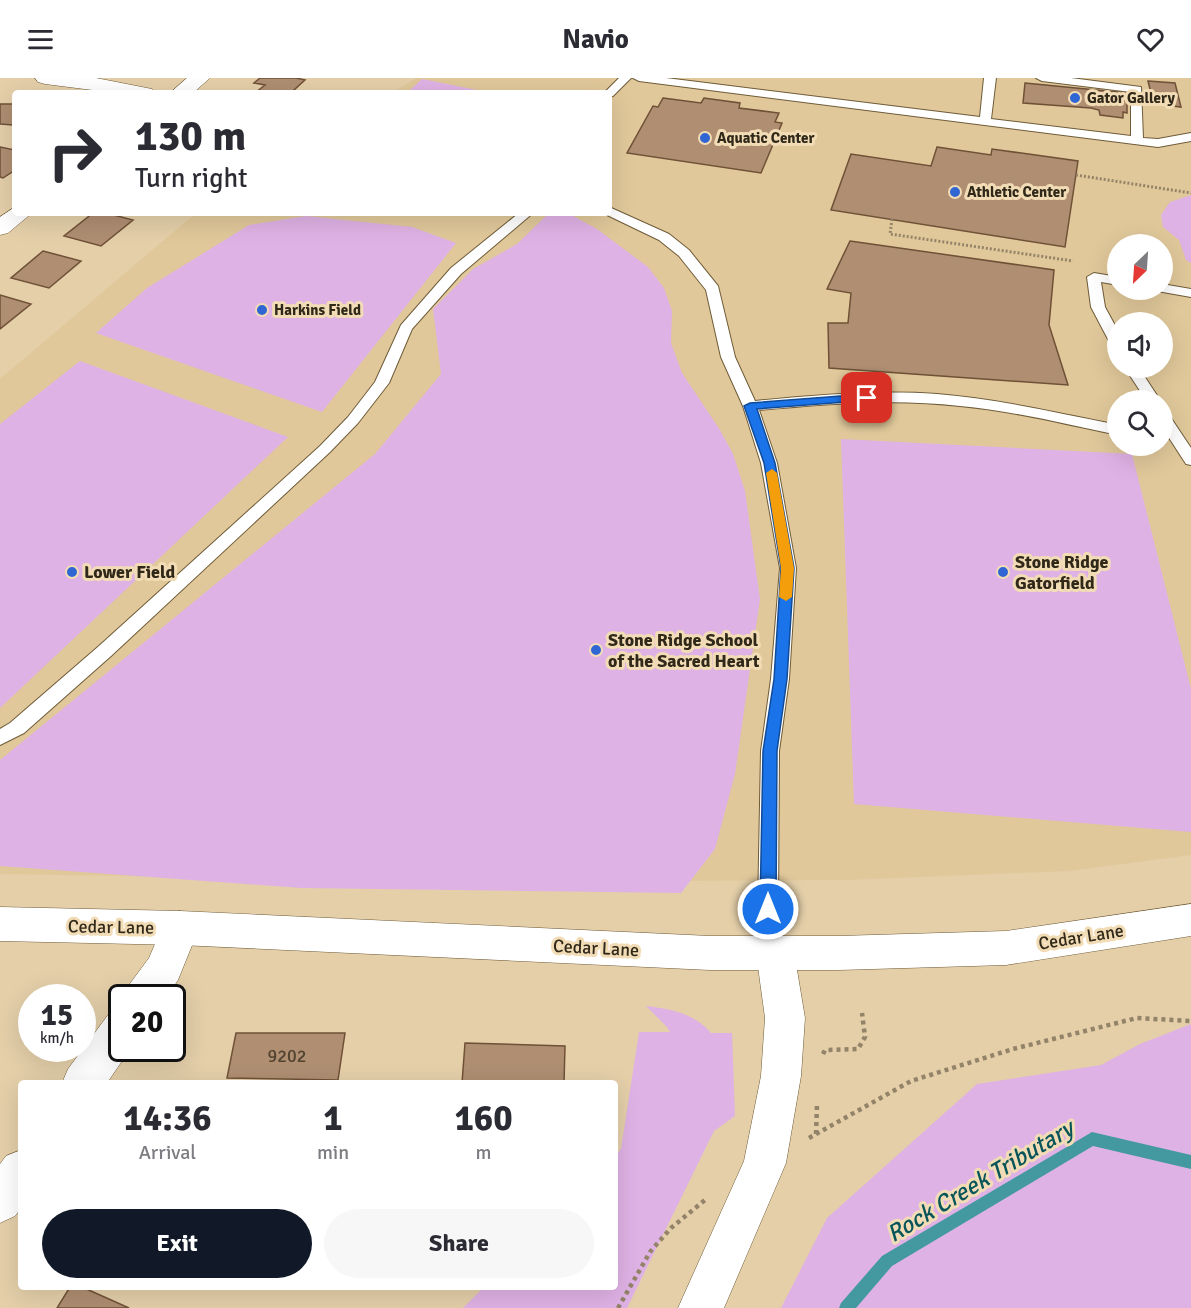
<!DOCTYPE html>
<style>
:root{--surface:#fff;--page:#f7f7f7;--text:#2b2b33;--muted:#7c7c81;--accent:#111827}
body{margin:0;font-family:Signika,sans-serif;background:var(--page);color:var(--text);height:100vh;display:flex;flex-direction:column;font-size:22px;white-space:nowrap}
*{box-sizing:border-box;margin:0}
p{font-size:20px;color:var(--muted)}
.icon{flex:none;width:33px;height:33px;fill:none;stroke:currentColor;stroke-width:2;stroke-linecap:round;stroke-linejoin:round}
.map{position:relative;flex:1;overflow:hidden}
.side{position:absolute;left:18px;top:1002px;width:600px;height:210px;display:flex;flex-direction:column;background:var(--surface);border-radius:6px;box-shadow:0 6px 24px #0002}
.side>*{flex:none}
.banner{position:absolute;left:12px;top:12px;width:600px;height:126px;border-radius:6px;box-shadow:0 6px 24px #0002;background:#fff;color:var(--text);overflow:hidden}
.needle{width:39px;rotate:205deg}
.tools{position:absolute;left:1107px;top:156px;display:grid;gap:12px}
.tools a{display:grid;place-items:center;width:66px;height:66px;border-radius:50%;background:var(--surface);box-shadow:0 6px 24px #0002;font-size:30px}
.speed{position:absolute;left:18px;top:906px;display:flex;gap:12px;font-size:30px;font-weight:700;text-align:center}
.speed>*{display:grid;place-content:center;width:78px;height:78px;border-radius:50%;background:var(--surface);box-shadow:0 6px 24px #0002;line-height:1}
.speed small{font-size:15px;font-weight:400}
.speed .limit{border:3px solid #111;border-radius:9px;background:#fff;color:#111}
.pin{position:absolute;display:grid;place-items:center;width:51px;height:51px;color:#fff;margin:-26px;border-radius:12px;box-shadow:0 3px 9px #0006}
.me{position:absolute;width:66px;margin:-33px;rotate:0deg;stroke-linejoin:round;filter:drop-shadow(0 0 4px #0008)}
.turn{display:flex;align-items:center;gap:21px;height:126px;padding:0 24px;font-size:27px}
.turn .icon{width:78px;height:78px;stroke-width:2.5}
.turn b{display:block;font-size:42px;line-height:51px}
.eta{display:flex;justify-content:space-evenly;align-items:center;height:102px;text-align:center}
.eta b{font-size:36px;font-weight:700;line-height:42px}
.action{display:flex;gap:12px;margin-top:auto;padding:12px 24px}
.action a{flex:1;height:69px;border-radius:36px;background:var(--accent);color:#fff;font-size:24px;font-weight:700;line-height:69px;text-align:center}
.action a+a{background:var(--page);color:var(--text)}
header{display:flex;justify-content:space-between;align-items:center;height:78px;padding:0 24px;background:var(--surface);font-size:27px;font-weight:700}
.map>svg:first-child{display:block}
.built{fill:#e0c89a;fill-rule:evenodd}
.green{fill:#dfb2e5}
.lines{fill:none;stroke-linecap:round;stroke-linejoin:round}
.stream{fill:#4499a0;fill-rule:evenodd}
.building{fill:#af8e72;stroke:#6f5137;stroke-width:1.5}
.service-casing{stroke:#6e5b38;stroke-width:2}
.minor-casing{stroke:#6e5b38;stroke-width:1}
.tertiary-casing{stroke:#6e5b38;stroke-width:1}
.path-far1{stroke:#938368;stroke-width:3;stroke-dasharray:2 2;stroke-linecap:butt}
.path{stroke:#938368;stroke-width:4.5;stroke-dasharray:4 4;stroke-linecap:butt}
.service{fill:#fff;fill-rule:evenodd}
.minor{fill:#fff;fill-rule:evenodd}
.tertiary{fill:#fff;fill-rule:evenodd}
.route{fill:#1a73e8;stroke:#114b97;stroke-width:1.5}
.slow{fill:#f59e0b}
.poi-dot{fill:#3065d4;stroke:#f2dcb6;stroke-width:2}
.labels{text-anchor:middle;dominant-baseline:central;stroke-width:6;stroke-linejoin:round;paint-order:stroke}
.far-poi-label{font-size:15px;font-weight:bold;fill:#302819;stroke:#f2dcb6;text-anchor:start}
.poi-label{font-size:18px;font-weight:bold;fill:#302819;stroke:#f2dcb6;text-anchor:start}
.street-label{font-size:18px;fill:#302819;stroke:#f2dcb6}
.near-number-label{font-size:18px;fill:#50422f}
.near-water-label{font-size:24px;font-style:italic;fill:#075459;stroke:#f2dcb6}
</style>
<header><svg class="icon" aria-label="menu" viewBox="0 0 24 24"><path d="M4 6h16M4 12h16M4 18h16"/></svg>Navio<svg class="icon" aria-label="heart" viewBox="0 0 24 24"><path d="M12 20l-8-8c-3-5 5-10 8-4 3-6 11-1 8 4z"/></svg></header>
<div class="map">
<svg width="1191" height="1230" viewBox="0 0 1191 1230">
<rect width="100%" height="100%" fill="#e4cfa9"/>
<path class="built" d="M416,0H1191V777L1069,793L847,802L500,804L0,796V301L196,135H609V15H392ZM1118,166H1162V212H1118ZM1118,244H1162V290H1118ZM1118,322H1162V368H1118Z"/>
<path class="green" d="M422,1L492,15H407Z
M1191,117V185L1186,182L1179,162L1163,149L1161,137L1170,124Z
M549,135H568L597,151L648,189L664,210L672,233L671,265L682,295L720,352L733,376L745,413L760,521L735,696L715,771L681,815L302,810L0,788V682L375,376L441,296L433,231L473,191L517,166Z
M306,138L412,149L456,165L322,334L96,255L147,210L249,147Z
M80,283L288,359L0,630V346Z
M841,361L1132,376L1191,611V754L854,726Z
M646,928C671,931 694,935 711,955H732L735,1038L714,1053L627,1230H463L484,1209H615V1078L621,1071L639,954H670L667,949Z
M1191,946V1230H781L827,1140L977,1006L1101,987L1140,966Z"/>
<g class="lines">
<path class="stream" d="M1092,1054L1191,1077V1091L1093,1068L892,1188L856,1230H839L841,1225L882,1178Z"/>
</g>
<path class="building" d="M260,0H296L305,2L293,13L300,15H255L265,7L254,5Z
M1148,3L1175,5L1181,29L1165,27L1164,24L1153,23Z
M1025,5L1127,15V35L1123,34V40L1100,37L1099,32L1091,30L1023,25Z
M663,20L701,25L704,20L740,25L739,30L779,35L775,44L782,45L761,95L627,75L653,28L658,29Z
M0,26H15V44L13,47L0,46Z
M0,69L15,72V92L3,100L0,99Z
M937,69L991,77L992,71L1078,83L1065,169L831,132L851,76L931,88Z
M93,135H106L133,142L101,168L64,158Z
M850,163L1054,192L1049,247L1068,307L829,290L828,245H848L851,215L827,211Z
M43,173L81,183L49,210L11,200Z
M0,217L31,226L0,251Z
M236,955H345L338,1002L227,1000Z
M465,965L565,968L564,1005H462Z
M70,1209H82L129,1230H57Z"/>
<g class="lines">
<g class="service-casing">
<path id="service" d="M619,0H631L613,18L609,19V15H604Z
M633,0H666L980,39L984,0H996L991,41L1131,58V14L1042,3L1036,0H1071L1141,9L1143,60L1158,61L1191,55V63L1158,69L639,3Z
M609,129L669,156L689,172L718,208L735,279L755,323C816,317 877,312 937,316C998,321 1058,335 1118,347V357C1065,346 1013,333 960,328C893,320 825,326 759,332L777,385L796,490L789,601L779,673L778,831L785,874L782,881L775,883L768,881L758,831L761,673L771,601L780,490L761,385L743,328L721,279L706,212L679,178L659,162L605,136L609,135Z
M519,135H533L461,196L412,251L389,305L358,345L330,374L111,578L24,655L0,667V651L10,645L99,568L320,368L348,339L375,304L401,247L451,190Z
M1094,195L1118,199V207L1101,204L1105,229L1118,253V271L1111,267L1091,229L1087,199Z
M1162,206L1191,211V219L1157,213L1162,212Z
M1125,290H1139L1160,322H1146Z
M1162,332L1167,334L1191,370V387L1186,386L1162,349Z"/>
</g>
<g class="minor-casing">
<path id="minor" d="M35,0H96L152,11L155,15H116L45,6L38,4Z
M187,0H210L193,15H170Z
M15,129V135H32L8,155L0,157V139Z
M180,833L193,838L199,850L178,902L166,920H124L129,907L149,880L167,838Z
M775,857L789,862L794,874L805,940L801,998L786,1085L724,1230H678L744,1083L761,998L765,940L756,874L761,862Z
M122,932V970H131L107,1005H62L68,991L108,937Z
M21,1072V1130L15,1138L0,1145V1086L6,1078Z"/>
</g>
<g class="tertiary-casing">
<path id="tertiary" d="M1191,826V858L1006,887L839,892H710L180,867L0,863V829L180,833L710,858H839L1006,853Z"/>
</g>
<path class="path-far1" d="M1076,97L1191,115
M892,141L890,156L1073,183"/>
<path class="path" d="M823,976L825,972L858,971L865,959L862,935
M816,1056L817,1027
M809,1060L911,1003L1013,971L1137,940L1191,943
M618,1230L650,1174L671,1150L705,1122"/>
<use href="#service" class="service"/>
<use href="#minor" class="minor"/>
<use href="#tertiary" class="tertiary"/>
</g>
<path class="route" d="M867,316L873,320L871,322L757,331L775,385L794,490L787,601L777,673L776,831L773,835L768,837L763,835L760,831L763,673L774,601L781,490L764,385L744,328L750,325Z"/>
<path class="slow" d="M772,391L777,395L794,490L792,519L786,523L779,519L781,490L766,395Z"/>
<g class="poi-dot">
<circle cx="1075" cy="20" r="6"/>
<circle cx="705" cy="60" r="6"/>
<circle cx="955" cy="114" r="6"/>
<circle cx="262" cy="232" r="6"/>
<circle cx="72" cy="494" r="6"/>
<circle cx="1003" cy="494" r="6"/>
<circle cx="596" cy="572" r="6"/>
</g>
<g class="labels">
<g class="far-poi-label">
<text x="1087" y="20">Gator Gallery</text>
<text x="717" y="60">Aquatic Center</text>
<text x="967" y="114">Athletic Center</text>
<text x="274" y="232">Harkins Field</text>
</g>
<g class="poi-label">
<text x="1015" y="484">Stone Ridge<tspan x="1015" dy="21">Gatorfield</tspan></text>
<text x="84" y="494">Lower Field</text>
<text x="608" y="562">Stone Ridge School<tspan x="608" dy="21">of the Sacred Heart</tspan></text>
</g>
<g class="street-label">
<text transform="translate(111 849) rotate(1)">Cedar Lane</text>
<text transform="translate(1081 859) rotate(-9)">Cedar Lane</text>
<text transform="translate(596 870) rotate(3)">Cedar Lane</text>
</g>
<g class="near-number-label">
<text x="287" y="978">9202</text>
</g>
<g class="near-water-label">
<text transform="translate(980 1103) rotate(-31)">Rock Creek Tributary</text>
</g>
</g>
</svg>
<div class="tools">
<a><svg class="needle" viewBox="-14 -14 28 28"><path d="M0-13l5 13h-10z" fill="#e53935"/><path d="M0 13l5-13h-10z" fill="#7c7c81"/></svg></a>
<a><svg class="icon" aria-label="sound" viewBox="0 0 24 24"><path d="M4 9h4l5-4v14l-5-4H4zM17 9q2 3 0 6"/></svg></a>
<a><svg class="icon" aria-label="search" viewBox="0 0 24 24"><circle cx="10" cy="10" r="6"/><path d="M15 15l6 6"/></svg></a>
</div>
<div class="speed"><div>15<small>km/h</small></div><div class="limit">20</div></div>
<div class="pin" style="left:867px;top:320px;background:#d93025"><svg class="icon" aria-label="arrive" viewBox="0 0 24 24"><path d="M6 21V4h12l-3 4 3 4H6"/></svg></div>
<svg class="me" style="left:768px;top:831px" viewBox="-20 -20 40 40"><circle r="17" fill="#1a73e8" stroke="#fff" stroke-width="3"/><path d="M0-11L8 9 0 5-8 9z" fill="#fff"/></svg>
<div class="banner">
<div class="turn"><svg class="icon" aria-label="right" viewBox="0 0 24 24"><path d="M7 20v-9h11M14 6l5 5-5 5"/></svg><div><b>130 m</b>Turn right</div></div>
</div>
<section class="side">
<div class="eta">
<div><b>14:36</b><p>Arrival</p></div>
<div><b>1</b><p>min</p></div>
<div><b>160</b><p>m</p></div>
</div>
<div class="action"><a>Exit</a><a>Share</a></div>
</section>
</div>
